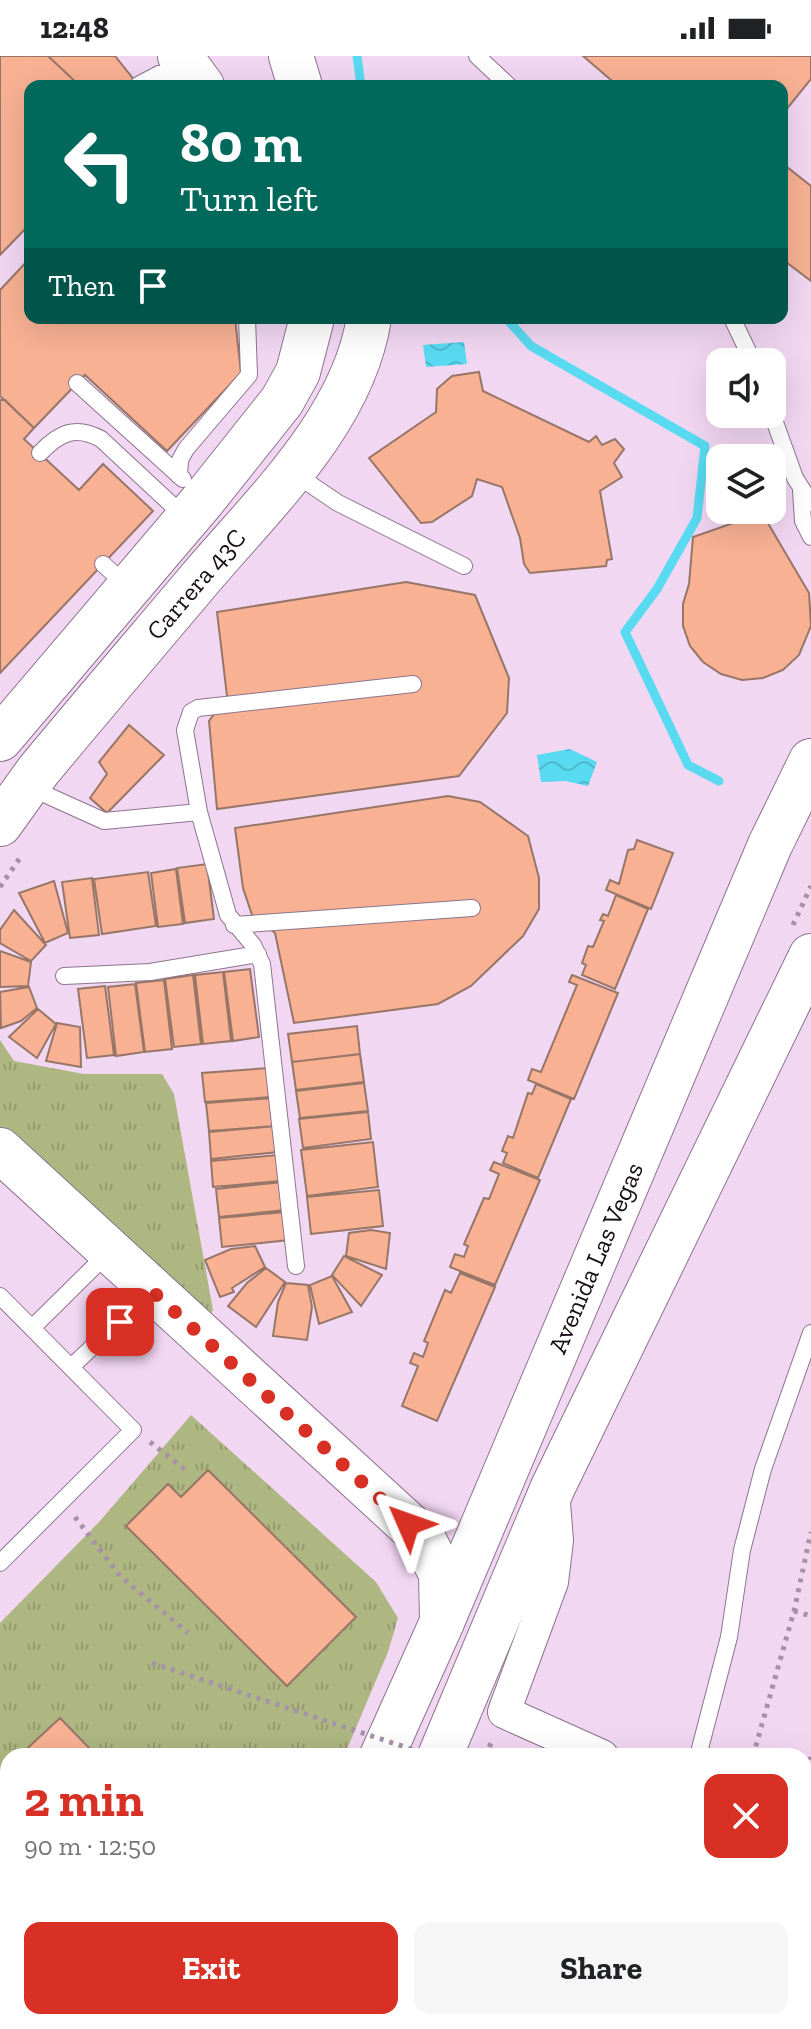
<!DOCTYPE html>
<meta charset="utf-8">
<style>
:root{--surface:#fff;--page:#f6f6f6;--text:#202124;--muted:#757577;--accent:#d93025}
body{margin:0;font-family:"Zilla Slab",serif;background:var(--page);color:var(--text);height:100vh;display:flex;flex-direction:column;font-size:30px;white-space:nowrap}
*{box-sizing:border-box;margin:0}
p{font-size:26px;color:var(--muted)}
.icon{flex:none;width:44px;height:44px;fill:none;stroke:currentColor;stroke-width:2;stroke-linecap:round;stroke-linejoin:round}
.map{position:relative;flex:1;overflow:hidden}
.side{position:absolute;left:0px;top:1692px;width:812px;height:282px;display:flex;flex-direction:column;background:var(--surface);border-radius:24px 24px 0 0;box-shadow:0 8px 32px #0002}
.side>*{flex:none}
.top-card{position:absolute;left:24px;top:24px;width:764px;height:244px;border-radius:16px;box-shadow:0 8px 32px #0002;background:#00695c;color:#fff;overflow:hidden}
.buttons{position:absolute;left:706px;top:292px;display:grid;gap:16px}
.buttons a{display:grid;place-items:center;width:80px;height:80px;border-radius:16px;background:var(--surface);box-shadow:0 8px 32px #0002;font-size:40px}
.pin{position:absolute;display:grid;place-items:center;width:68px;height:68px;color:#fff;margin:-34px;border-radius:16px;box-shadow:0 4px 12px #0006}
.me{position:absolute;width:88px;margin:-44px;rotate:313deg;stroke-linejoin:round;filter:drop-shadow(0 0 6px #0008)}
.turn{display:flex;align-items:center;gap:28px;height:168px;padding:0 24px;font-size:36px}
.turn .icon{width:104px;height:104px;stroke-width:2.5}
.turn b{display:block;font-size:56px;line-height:68px}
.then{display:flex;align-items:center;height:76px;padding:0 24px;background:#0003;gap:16px;font-size:30px}
.round{display:grid;place-items:center;flex:none;width:84px;height:84px;border-radius:16px;background:var(--page)}
.overview{display:flex;align-items:center;justify-content:space-between;height:136px;padding:0 24px}
h1{font-size:48px;font-weight:700;line-height:60px;color:var(--accent)}
.action{display:flex;gap:16px;margin-top:auto;padding:16px 24px}
.action a{flex:1;height:92px;border-radius:16px;background:var(--accent);color:#fff;font-size:32px;font-weight:700;line-height:92px;text-align:center}
.action a+a{background:var(--page);color:var(--text)}
.status{display:flex;justify-content:space-between;align-items:center;height:56px;padding:0 40px;background:var(--surface);direction:ltr}
.status svg{height:22px;fill:currentColor}
.map>svg:first-child{display:block}
.grass{fill:url(#grass-tufts)}
.pitch{fill:#aeb681}
.water{fill:url(#water-waves)}
.lines{fill:none;stroke-linecap:round;stroke-linejoin:round}
.stream{stroke:#58daf1;stroke-width:9}
.building{fill:#f8b193;stroke:#977668;stroke-width:2}
.service-casing{stroke:#8c748d;stroke-width:18}
.minor-casing{stroke:#8c748d;stroke-width:34}
.secondary-casing{stroke:#8c748d;stroke-width:46}
.primary-casing{stroke:#8c748d;stroke-width:46}
.path{stroke:#a692a7;stroke-width:5;stroke-dasharray:4 6;stroke-linecap:butt}
.service{stroke:#fff;stroke-width:16}
.minor{stroke:#fff;stroke-width:32}
.secondary{stroke:#fff;stroke-width:44}
.primary{stroke:#fff;stroke-width:44}
.path-bridge{stroke:#a692a7;stroke-width:5;stroke-dasharray:4 6;stroke-linecap:butt}
.route{stroke:#d93025;stroke-width:14;stroke-dasharray:0 25.2}
.labels{text-anchor:middle;dominant-baseline:central;stroke-width:6;stroke-linejoin:round;paint-order:stroke}
.street-label{font-size:26px;fill:#170e17;stroke:#fff}
</style>
<div class="status"><b>12:48</b><svg viewBox="0 0 49 12"><path d="M0 12V9h3v3zM5 12V6h3v6zM10 12V3h3v9zM15 12V0h3v12zM26 1h20v11H26zM47 4h2v5h-2z"/></svg></div>
<div class="map">
<svg width="811" height="1973" viewBox="0 0 811 1973">
<defs>
<pattern id="grass-tufts" width="24" height="20" patternUnits="userSpaceOnUse" patternTransform="scale(2)"><rect width="24" height="20" fill="#aeb681"/><path d="M3 7l-1-3M5 7V3M7 7l1-3M15 17l-1-3M17 17v-4M19 17l1-3" fill="none" stroke="#959b6f"/></pattern>
<pattern id="water-waves" width="16" height="10" patternUnits="userSpaceOnUse" patternTransform="scale(2)"><rect width="16" height="10" fill="#58daf1"/><path d="M0 5q4-4 8 0t8 0" fill="none" stroke="#4cbace"/></pattern>
</defs>
<rect width="100%" height="100%" fill="#f2d7f3"/>
<path class="grass" d="M0,984L14,1005L84,1018H162L174,1038L213,1254L205,1267L0,1083Z
M191,1359L376,1526L398,1562L388,1596L344,1700H8V1863L0,1856V1567L100,1465Z"/>
<path class="pitch" d="M804,1876L811,1878V1973H667L669,1966H804Z"/>
<path class="water" d="M464,286L467,308L426,311L423,289Z
M570,693L597,706L588,730L565,725L541,726L537,699Z"/>
<g class="lines">
<path class="stream" d="M357,0L361,30
M506,262L531,290L705,390L697,462L657,533L625,576L688,709L719,725"/>
</g>
<path class="building" d="M0,0H48L80,30H30V168L0,199Z
M48,0H115L139,30H80Z
M583,0H811V23L782,59V30H618Z
M782,107L811,130V225L782,203Z
M30,202V262H235L241,317L167,395L85,319L34,372L0,340V234Z
M479,316L483,335L589,386L596,380L602,389L615,383L624,393L614,407L622,421L600,435L612,503L607,504L606,510L530,517L524,508L520,482L502,431L477,423L472,440L432,466L421,467L369,402L436,356L437,333L452,320Z
M0,344H5L34,372L24,383L79,434L103,408L153,455L0,617Z
M762,457L809,537L811,570L799,599L783,614L763,622L742,624L721,618L703,606L690,590L683,570V548L689,528L693,481Z
M406,526L475,539L509,622L507,657L459,720L217,753L209,665L227,640L217,556Z
M129,669L164,699L107,757L90,742L107,718L99,706Z
M448,740L480,746L528,780L539,822V853L523,880L471,930L438,948L294,967L275,877L252,859L243,832L235,772Z
M637,784L673,797L651,853L606,834L610,824L619,828L628,794L634,793Z
M207,808L214,863L185,867L177,812Z
M176,813L183,868L158,871L151,817Z
M148,816L156,870L102,878L94,823Z
M92,822L99,879L70,882L62,826Z
M54,825L68,877L45,887L19,837Z
M616,839L648,853L615,933L582,919L586,909L582,907L588,890L593,891L604,865L600,864L603,858L608,860Z
M14,854L46,889L31,905L0,887V874Z
M0,895L31,906L28,930L0,931Z
M250,913L259,981L233,985L224,916Z
M223,916L231,985L203,988L195,919Z
M193,919L201,988L174,991L165,923Z
M572,919L618,937L574,1043L528,1024L532,1013L541,1016L577,929L569,926Z
M164,924L172,993L145,996L136,927Z
M135,928L144,996L116,1000L108,931Z
M105,930L114,999L87,1002L78,933Z
M29,931L37,952L21,965L1,972L0,936Z
M38,953L56,968L37,1002L9,981Z
M57,967L80,971L81,1011L46,1005Z
M357,970L360,998L292,1006L288,978Z
M360,998L364,1026L296,1034L292,1006Z
M269,1012L271,1041L205,1046L202,1017Z
M364,1027L368,1055L300,1062L296,1035Z
M536,1028L571,1043L538,1122L503,1107L507,1097L502,1095L508,1080L513,1082L528,1037L532,1038Z
M273,1042L275,1070L209,1075L206,1047Z
M368,1056L371,1083L303,1092L299,1063Z
M276,1070L278,1096L211,1103L209,1076Z
M373,1086L378,1131L307,1140L301,1094Z
M278,1099L280,1125L213,1131L211,1105Z
M494,1106L540,1124L495,1229L450,1211L455,1198L464,1201L468,1190L464,1188L484,1142L489,1143L499,1118L490,1114Z
M283,1126L286,1154L219,1161L216,1133Z
M379,1134L383,1170L311,1178L307,1141Z
M286,1156L289,1184L222,1191L219,1162Z
M371,1174L390,1177L386,1213L346,1200L349,1177Z
M255,1190L265,1211L232,1232L234,1236L220,1241L205,1204L231,1193Z
M344,1200L382,1219L361,1250L332,1219Z
M266,1212L285,1226L256,1271L228,1250L247,1227Z
M460,1217L495,1231L437,1365L402,1350L418,1310L410,1307L414,1297L423,1301L428,1287L424,1285L445,1234L451,1237Z
M332,1220L352,1256L319,1268L310,1229Z
M286,1227L308,1229L312,1251L307,1284L273,1280L278,1246Z
M208,1414L356,1561L287,1630L126,1470L168,1428L181,1441Z
M60,1662L97,1700H19Z
M8,1711V1753L0,1745V1719Z
M804,1798L811,1800V1836L804,1834Z"/>
<g class="lines">
<g class="service-casing">
<path id="service" d="M477,0L509,30
M138,29L159,18L185,15
M732,262L753,306
M77,327L183,423
M772,358L795,422L811,447
M40,397C59,377 75,369 101,383L186,462
M292,416L338,447L464,510
M179,420L180,404L186,393L249,319L247,262
M801,434L803,465L811,481
M103,508L128,531
M31,732L104,765L199,756L228,859L253,889L262,908L296,1210
M199,756L185,674L191,656L198,652L413,628
M234,869L472,852
M64,920L150,916L258,898
M0,1240L133,1374L0,1507
M32,1272L110,1195
M71,1311L151,1236
M698,1700L729,1581L742,1494L763,1413L811,1277
M612,1973L614,1966"/>
</g>
<g class="minor-casing">
<path id="minor" d="M553,1435L557,1484L552,1526L504,1656L602,1700
M804,1768L811,1770"/>
</g>
<g class="secondary-casing">
<g id="secondary">
<path d="M180,0L202,30"/>
<path d="M291,0L300,30"/>
<path d="M0,683L204,443L282,345L298,316L312,262"/>
<path id="s1" d="M0,768L38,715C91,651 145,588 199,524C263,448 353,365 369,262"/>
</g>
</g>
<g class="primary-casing">
<g id="primary">
<path d="M0,1094L423,1482L441,1518L442,1565"/>
<path id="s2" d="M382,1700L442,1566L770,789L811,705"/>
<path d="M440,1700L553,1431L811,900"/>
<path d="M0,1881L8,1887"/>
<path d="M108,1969L188,1966"/>
<path d="M238,1973L245,1966"/>
<path d="M325,1973L328,1966"/>
</g>
</g>
<path class="path" d="M0,831L22,799
M793,869L811,830
M150,1386L187,1415
M75,1461L120,1520L188,1577
M794,1555L811,1560
M485,1700L493,1683
M753,1700L794,1555L811,1476
M804,1723L811,1701
M367,1973L370,1966
M651,1973L654,1966"/>
<use href="#service" class="service"/>
<use href="#minor" class="minor"/>
<use href="#secondary" class="secondary"/>
<use href="#primary" class="primary"/>
<path class="path-bridge" d="M152,1607L432,1700"/>
</g>
<g class="lines">
<path class="route" d="M120,1266L152,1235L408,1468"/>
</g>
<g class="labels">
<g class="street-label">
<text stroke="none"><textPath href="#s1" startOffset="310">Carrera 43C</textPath></text>
<text stroke="none"><textPath href="#s2" startOffset="542">Avenida Las Vegas</textPath></text>
</g>
</g>
</svg>
<div class="buttons">
<a><svg class="icon" aria-label="sound" viewBox="0 0 24 24"><path d="M4 9h4l5-4v14l-5-4H4zM17 9q2 3 0 6"/></svg></a>
<a><svg class="icon" aria-label="layers" viewBox="0 0 24 24"><path d="M12 4l9 5-9 5-9-5zM3 14l9 5 9-5"/></svg></a>
</div>
<div class="pin" style="left:120px;top:1266px;background:#d93025"><svg class="icon" aria-label="arrive" viewBox="0 0 24 24"><path d="M6 21V4h12l-3 4 3 4H6"/></svg></div>
<svg class="me" style="left:408px;top:1468px" viewBox="-20 -20 40 40"><path d="M0-17L14 15 0 8-14 15z" fill="#d93025" stroke="#fff" stroke-width="4"/></svg>
<div class="top-card">
<div class="turn"><svg class="icon" aria-label="left" viewBox="0 0 24 24"><path d="M17 20v-9H6M10 6l-5 5 5 5"/></svg><div><b>80 m</b>Turn left</div></div>
<div class="then">Then<svg class="icon" aria-label="arrive" viewBox="0 0 24 24"><path d="M6 21V4h12l-3 4 3 4H6"/></svg></div>
</div>
<section class="side">
<div class="overview"><div><h1>2 min</h1><p>90 m · 12:50</p></div><a class="round" style="background:#d93025;color:#fff"><svg class="icon" aria-label="close" viewBox="0 0 24 24"><path d="M6 6l12 12M18 6L6 18"/></svg></a></div>
<div class="action"><a>Exit</a><a>Share</a></div>
</section>
</div>
